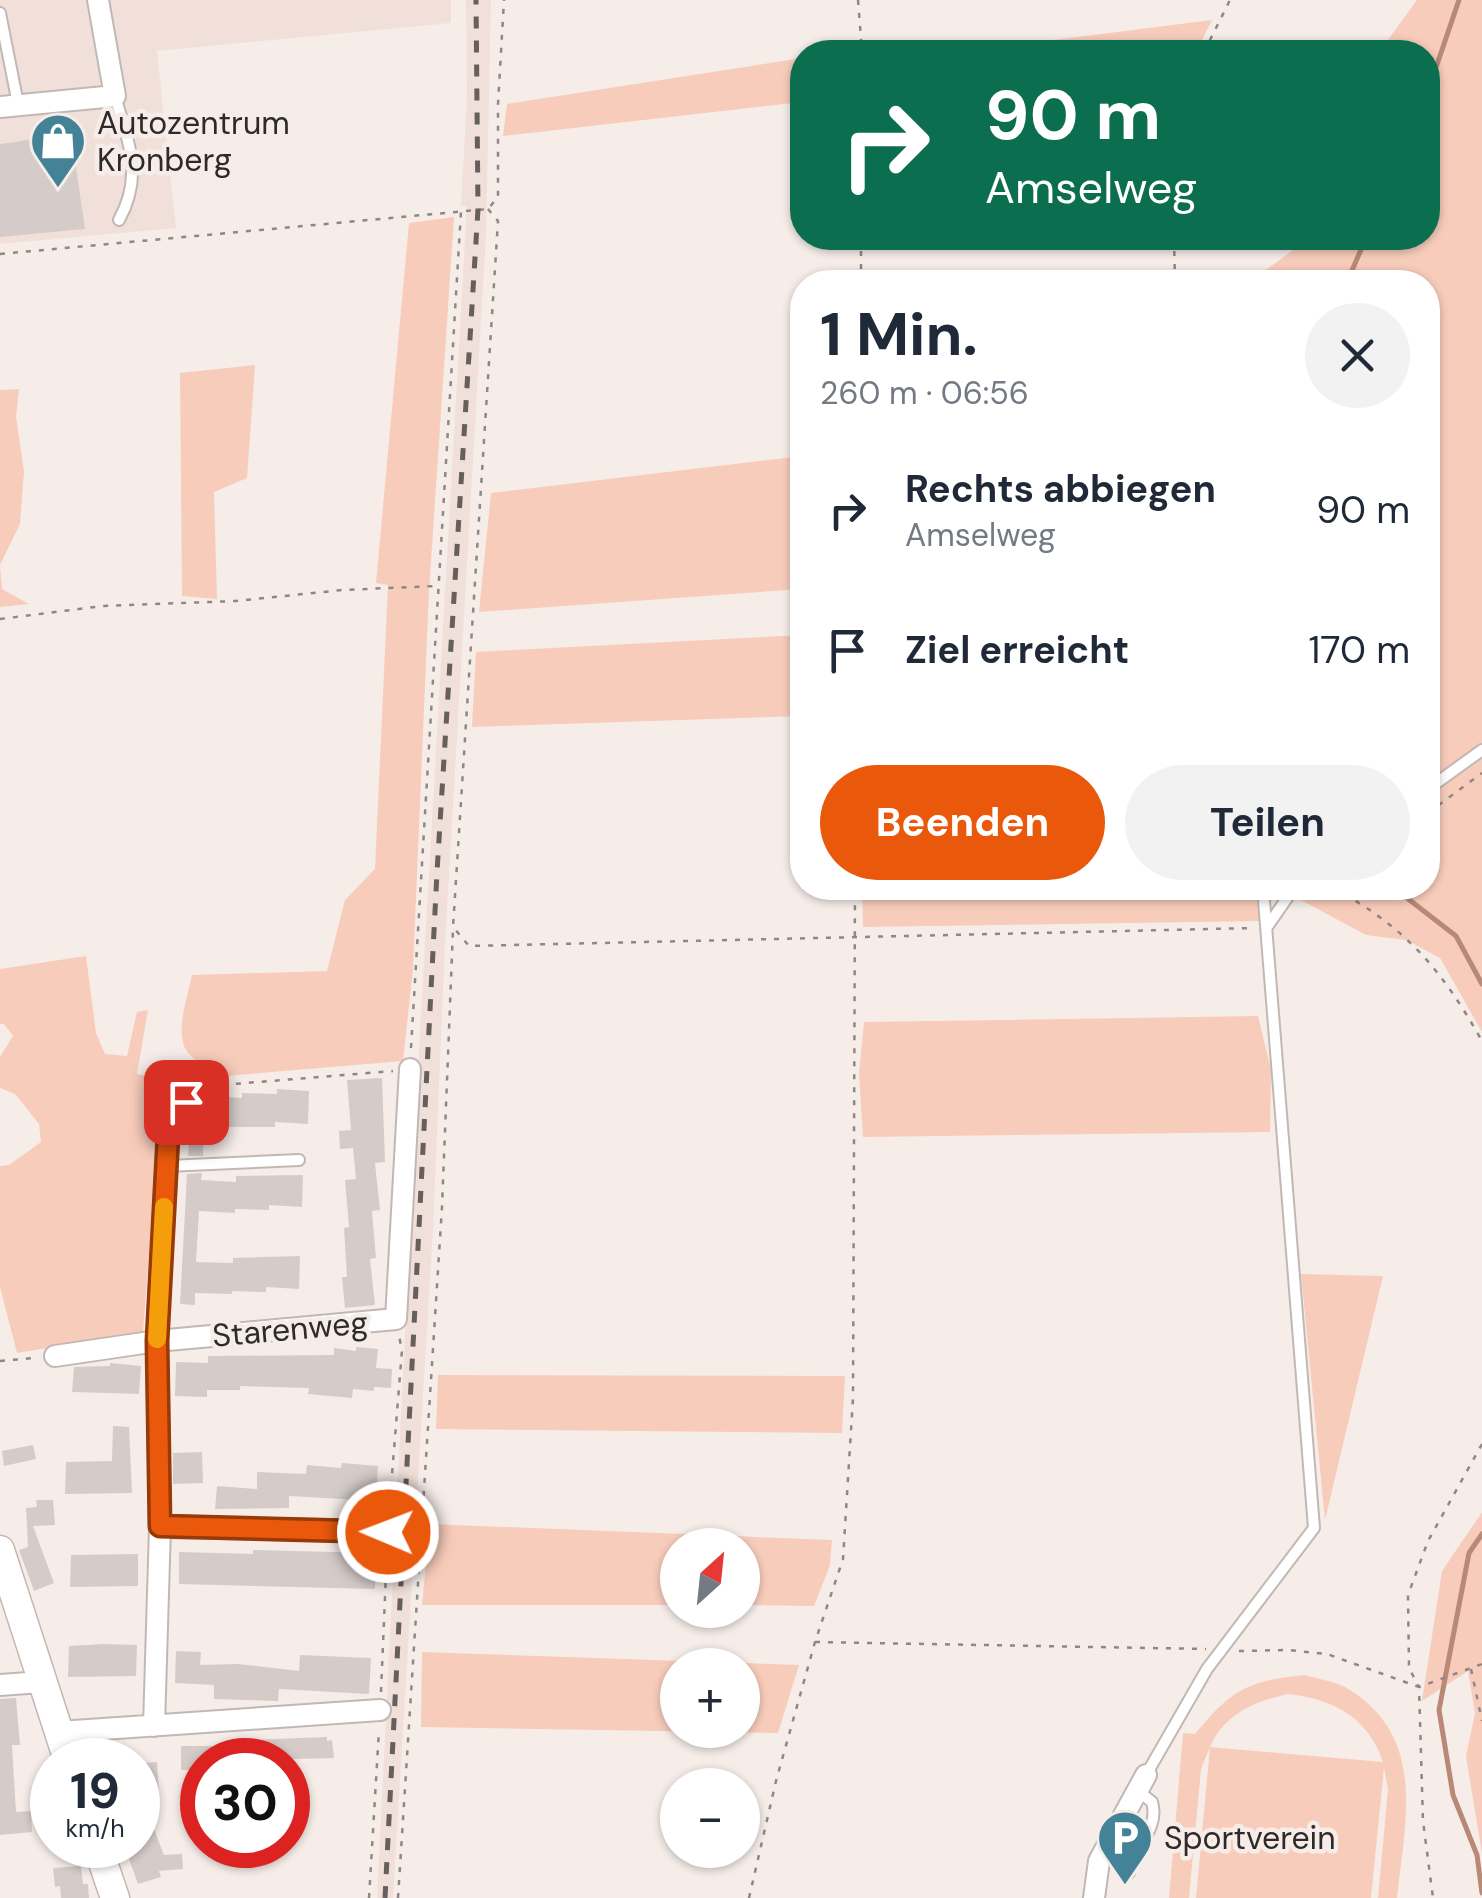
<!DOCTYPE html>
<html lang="de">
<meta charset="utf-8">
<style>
:root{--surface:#fff;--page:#f2f2f3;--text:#1f2937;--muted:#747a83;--accent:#ea580c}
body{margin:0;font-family:"DM Sans",sans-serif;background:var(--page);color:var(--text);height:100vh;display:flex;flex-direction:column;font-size:38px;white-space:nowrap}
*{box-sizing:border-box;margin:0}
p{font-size:32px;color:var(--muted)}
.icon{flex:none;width:55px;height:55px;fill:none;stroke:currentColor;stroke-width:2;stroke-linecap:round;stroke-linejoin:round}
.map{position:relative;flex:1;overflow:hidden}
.drawer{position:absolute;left:790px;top:270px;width:650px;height:630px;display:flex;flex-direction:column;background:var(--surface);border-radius:40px;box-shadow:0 2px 8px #0004}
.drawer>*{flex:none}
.guide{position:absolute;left:790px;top:40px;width:650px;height:210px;border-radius:40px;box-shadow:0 2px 8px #0004;background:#0b6e4f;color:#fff;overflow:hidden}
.needle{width:65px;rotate:27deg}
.buttons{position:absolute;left:660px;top:1528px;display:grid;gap:20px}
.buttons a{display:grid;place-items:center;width:100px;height:100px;border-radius:50%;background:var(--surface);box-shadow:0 2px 8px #0004;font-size:50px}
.speed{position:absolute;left:30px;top:1738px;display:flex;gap:20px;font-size:50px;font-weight:700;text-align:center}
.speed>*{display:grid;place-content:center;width:130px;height:130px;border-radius:50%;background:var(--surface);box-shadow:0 2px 8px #0004;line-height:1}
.speed small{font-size:25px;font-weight:400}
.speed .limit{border:15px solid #d22;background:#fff;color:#111}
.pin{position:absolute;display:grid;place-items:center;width:85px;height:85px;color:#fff;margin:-42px;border-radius:20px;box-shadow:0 5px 15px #0006}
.me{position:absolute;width:110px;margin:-55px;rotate:271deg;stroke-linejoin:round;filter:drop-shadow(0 0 8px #0008)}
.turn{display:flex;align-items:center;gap:35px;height:210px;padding:0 30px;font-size:45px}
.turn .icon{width:130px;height:130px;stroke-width:2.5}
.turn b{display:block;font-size:70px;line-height:85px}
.round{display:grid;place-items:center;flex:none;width:105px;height:105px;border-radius:52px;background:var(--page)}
.overview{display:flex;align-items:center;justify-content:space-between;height:170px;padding:0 30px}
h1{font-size:60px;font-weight:700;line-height:75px}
.action{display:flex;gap:20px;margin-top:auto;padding:20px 30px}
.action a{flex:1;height:115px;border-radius:60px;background:var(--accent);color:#fff;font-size:40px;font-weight:700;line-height:115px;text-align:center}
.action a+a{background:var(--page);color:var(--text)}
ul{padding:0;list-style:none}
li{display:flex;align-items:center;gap:30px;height:140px;padding:0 30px}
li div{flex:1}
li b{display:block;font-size:38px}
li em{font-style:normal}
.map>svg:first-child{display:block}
.built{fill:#f1e0d9}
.green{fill:#f8ccbb;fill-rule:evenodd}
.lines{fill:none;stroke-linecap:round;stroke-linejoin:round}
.stream{stroke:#b98977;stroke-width:5}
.building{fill:#d5ccc9}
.lane-casing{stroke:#c1b8b5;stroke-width:14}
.street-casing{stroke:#c1b8b5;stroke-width:24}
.secondary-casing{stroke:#c1b8b5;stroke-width:31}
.path{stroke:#8e8785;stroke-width:2.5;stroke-dasharray:5 8;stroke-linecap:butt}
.lane{stroke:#fff;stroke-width:10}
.street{stroke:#fff;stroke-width:20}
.secondary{stroke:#fff;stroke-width:28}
.rail{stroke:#655f5d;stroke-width:5;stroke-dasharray:12 12;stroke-linecap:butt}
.route-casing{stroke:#983908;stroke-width:25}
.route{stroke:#ea580c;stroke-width:18}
.slow{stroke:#f59e0b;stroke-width:18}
.labels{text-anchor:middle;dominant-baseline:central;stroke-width:9;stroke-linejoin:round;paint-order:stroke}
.poi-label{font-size:32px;fill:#2e2a29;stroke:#f6ede9;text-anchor:start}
.street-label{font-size:32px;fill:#2e2a29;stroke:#f6ede9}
</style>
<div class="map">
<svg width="1482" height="1898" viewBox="0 0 1482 1898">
<rect width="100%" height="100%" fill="#f6ede9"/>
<path class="built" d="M0,0H451V23L157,51L176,228L0,244Z
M466,0H491L486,235L445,944L433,1229L393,1898H377L420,1032L467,206L461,205L467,97Z"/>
<path class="green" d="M1417,0H1482V1032L1440,958L1406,940L1366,935L1297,898L1302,888H1428V282H1250L1309,238H1428V52H1379Z
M1212,20L1196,52H959Z
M802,58V102L503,136L507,104Z
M454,217L429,591L413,969L403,1061L213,1077C205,1066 198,1063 190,1055C172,1038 188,996 192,975L327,971L345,900L375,869L388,585L376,583L409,223Z
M255,365L247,478L214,492L217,599L182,596L180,373Z
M19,389L16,417L24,471L20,524L0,565L2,589L29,604L0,607V390Z
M802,456V589L479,612L491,493Z
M802,635V716L472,727L476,652Z
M862,888H1258L1261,921L863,927Z
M86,956L96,1033L105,1054L127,1056L137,1012L148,1010L137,1074L163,1079L143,1332L17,1353L0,1287V1166L9,1165L41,1142L39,1124L15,1094L0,1088V1057L13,1036L4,1024H0V969Z
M1258,1016L1271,1070L1270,1132L863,1137L859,1074L864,1022Z
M1301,1274L1383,1276L1325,1520Z
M438,1375L845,1376L842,1433L436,1429Z
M1482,1512V1854L1466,1756L1475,1713L1468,1671L1422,1701L1442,1571Z
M430,1524L832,1540L830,1565L814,1606L743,1605L742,1545H678L677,1605H422Z
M422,1652L799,1665L778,1733L421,1727ZM678,1665H742V1730H678Z
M1305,1675C1319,1679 1338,1682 1350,1690C1427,1739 1405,1821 1397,1898H1378L1388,1789L1384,1768L1371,1898H1196L1210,1747L1201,1769L1189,1898H1169L1183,1733L1195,1734C1232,1689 1247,1681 1305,1675ZM1288,1694C1333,1699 1368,1717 1383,1762L1210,1747C1224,1714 1256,1701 1288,1694Z"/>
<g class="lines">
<path class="stream" d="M1428,91L1459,0
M1347,282L1366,238
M1394,888L1456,936L1482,984
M1482,1534L1469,1553L1439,1710L1453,1795L1477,1855L1482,1893"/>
</g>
<path class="building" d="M71,134L85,229L0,237V144Z
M382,1078L385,1162L375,1163L380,1210L372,1211L376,1258L370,1259L375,1305L345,1308L342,1277H347L344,1228L349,1227L345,1180L356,1179L353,1148L340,1149L339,1131L351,1130L347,1080Z
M277,1089L309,1091L308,1124L275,1122V1127H208L210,1096L242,1098V1093L277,1094Z
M190,1126L204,1127L203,1156H188Z
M202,1173L201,1180L236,1182V1176L303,1175L302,1207L269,1205V1210L235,1209V1213L199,1211L196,1262L233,1263V1258L300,1256L299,1289L266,1287V1292L232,1291V1294L195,1293V1305L180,1304L187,1174Z
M356,1347L378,1349L376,1368L392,1369L391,1388L374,1387V1391L353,1389L352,1398L308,1394L309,1388L240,1386V1390H207V1397L175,1396L176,1362L208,1363V1356L334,1355V1348L356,1351Z
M110,1363L141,1366L139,1394L72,1392L74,1367L110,1366Z
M113,1426L129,1427L132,1493L65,1494L66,1462L112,1461Z
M33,1445L36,1459L4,1466L2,1451Z
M202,1452L203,1483L173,1484V1453Z
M342,1463L378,1466L376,1501L289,1496V1508L215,1509L217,1486L257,1489V1472L306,1474L307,1465L341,1468Z
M36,1500H53L55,1525L33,1526L54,1583L34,1591L19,1550L28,1547L26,1508L37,1507Z
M253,1550L376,1553L375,1589L179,1584V1552L253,1554Z
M138,1554V1586L70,1587L71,1555Z
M103,1644L137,1645L136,1676L68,1677L69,1646Z
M176,1651L201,1652L200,1665L238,1664L299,1671L300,1655L371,1658L369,1694L279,1689L278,1701L214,1699V1685L175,1683Z
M16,1698L20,1745H12L16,1812L31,1811L32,1832L0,1835V1699Z
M327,1737V1741L332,1740L334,1758L249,1760L248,1740Z
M181,1746H214V1760H202V1770H181Z
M157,1762L160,1807L146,1808L164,1855L182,1854L183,1869L159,1871L161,1877L138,1884L124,1845H138V1763Z
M81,1866L83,1884H88L89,1898H61L60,1886L55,1887L53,1868Z"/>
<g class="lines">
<g class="lane-casing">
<path id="lane" d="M0,13L18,104
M115,96C128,142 144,175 119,220
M1428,789L1482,750
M1267,927L1294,888
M167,1166L299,1160
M1146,1775L1207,1669L1314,1528L1263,888
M1129,1873C1134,1847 1160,1829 1152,1802L1138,1791"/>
</g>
<g class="street-casing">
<path id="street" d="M0,107L115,96L98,0
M55,1356L157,1341L396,1319L410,1069
M160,1527L388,1531
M0,1685L41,1682
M154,1726L160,1527L157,1341L169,1117L186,1102
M59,1732L380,1710
M1094,1898L1099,1861L1146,1775"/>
</g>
<g class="secondary-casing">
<path id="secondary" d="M0,1550L68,1760
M97,1845L115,1898"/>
</g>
<path class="path" d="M858,0L862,52
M1204,52L1230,0
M488,209L498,221L453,927L469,946L1254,928
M1174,238L1175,282
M0,254L488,209L498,197V104L504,0
M861,282V238
M0,619L103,606L236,601L342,590L436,586
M1428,813L1482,773
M1333,888C1406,927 1442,970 1482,1041
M411,1048L461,211
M197,1087L393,1071
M0,1361L34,1358
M1482,1444L1428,1541L1408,1595L1409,1668L1419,1687L1482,1664
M389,1512L402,1350L399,1336
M815,1642L1206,1649
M1239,1651L1288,1650L1327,1654L1419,1687L1423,1821L1433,1898
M1471,1669L1482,1721
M381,1692L387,1550
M369,1898L379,1730
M398,1898L442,1207L453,929
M749,1898L776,1781L815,1642L843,1559L853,1398L855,888"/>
<use href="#lane" class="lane"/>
<use href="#street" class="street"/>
<use href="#secondary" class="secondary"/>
<path class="rail" d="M385,1898L437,872L478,209L476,0"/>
</g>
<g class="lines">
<g class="route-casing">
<path id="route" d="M186,1102L169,1117L157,1341L160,1526L388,1532"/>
</g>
<use href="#route" class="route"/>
<path class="slow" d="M157,1339L164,1207"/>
</g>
<defs>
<g id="shop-pin" transform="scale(2.875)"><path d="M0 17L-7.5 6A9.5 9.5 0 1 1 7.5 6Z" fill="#438297" stroke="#f6ede9"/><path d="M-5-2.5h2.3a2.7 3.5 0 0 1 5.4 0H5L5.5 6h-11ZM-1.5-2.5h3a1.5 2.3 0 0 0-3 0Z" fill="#fff"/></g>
<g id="parking-pin" transform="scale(2.875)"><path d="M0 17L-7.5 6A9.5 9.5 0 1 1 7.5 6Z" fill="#438297" stroke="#f6ede9"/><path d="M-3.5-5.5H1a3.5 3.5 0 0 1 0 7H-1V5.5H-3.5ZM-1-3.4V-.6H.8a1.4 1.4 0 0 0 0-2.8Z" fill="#fff"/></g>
</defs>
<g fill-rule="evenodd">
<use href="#shop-pin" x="58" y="141"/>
<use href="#parking-pin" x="1125" y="1838"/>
</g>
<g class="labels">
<g class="poi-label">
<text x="97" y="123">Autozentrum<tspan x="97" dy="37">Kronberg</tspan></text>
<text x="1164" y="1838">Sportverein</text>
</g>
<g class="street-label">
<text transform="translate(290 1329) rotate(-5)">Starenweg</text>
</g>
</g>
</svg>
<div class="buttons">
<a><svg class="needle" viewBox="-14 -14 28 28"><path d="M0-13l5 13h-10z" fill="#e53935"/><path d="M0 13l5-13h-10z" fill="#747a83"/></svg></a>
<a>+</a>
<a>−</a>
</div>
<div class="speed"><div>19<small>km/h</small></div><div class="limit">30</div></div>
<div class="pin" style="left:186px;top:1102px;background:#d93025"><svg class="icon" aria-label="arrive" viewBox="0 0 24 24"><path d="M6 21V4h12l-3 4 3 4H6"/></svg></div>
<svg class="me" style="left:388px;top:1532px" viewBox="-20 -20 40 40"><circle r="17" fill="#ea580c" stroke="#fff" stroke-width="3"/><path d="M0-11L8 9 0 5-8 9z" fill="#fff"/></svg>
<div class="guide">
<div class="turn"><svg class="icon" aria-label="right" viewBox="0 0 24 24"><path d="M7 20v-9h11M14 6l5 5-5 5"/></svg><div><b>90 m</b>Amselweg</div></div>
</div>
<section class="drawer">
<div class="overview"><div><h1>1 Min.</h1><p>260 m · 06:56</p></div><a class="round"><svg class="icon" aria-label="close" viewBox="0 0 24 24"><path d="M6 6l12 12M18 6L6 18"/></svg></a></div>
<ul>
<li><svg class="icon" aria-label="right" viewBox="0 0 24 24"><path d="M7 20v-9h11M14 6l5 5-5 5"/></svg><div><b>Rechts abbiegen</b><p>Amselweg</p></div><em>90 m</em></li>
<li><svg class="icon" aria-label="arrive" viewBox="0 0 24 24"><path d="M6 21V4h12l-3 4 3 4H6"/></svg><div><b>Ziel erreicht</b></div><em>170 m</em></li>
</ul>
<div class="action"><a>Beenden</a><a>Teilen</a></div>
</section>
</div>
